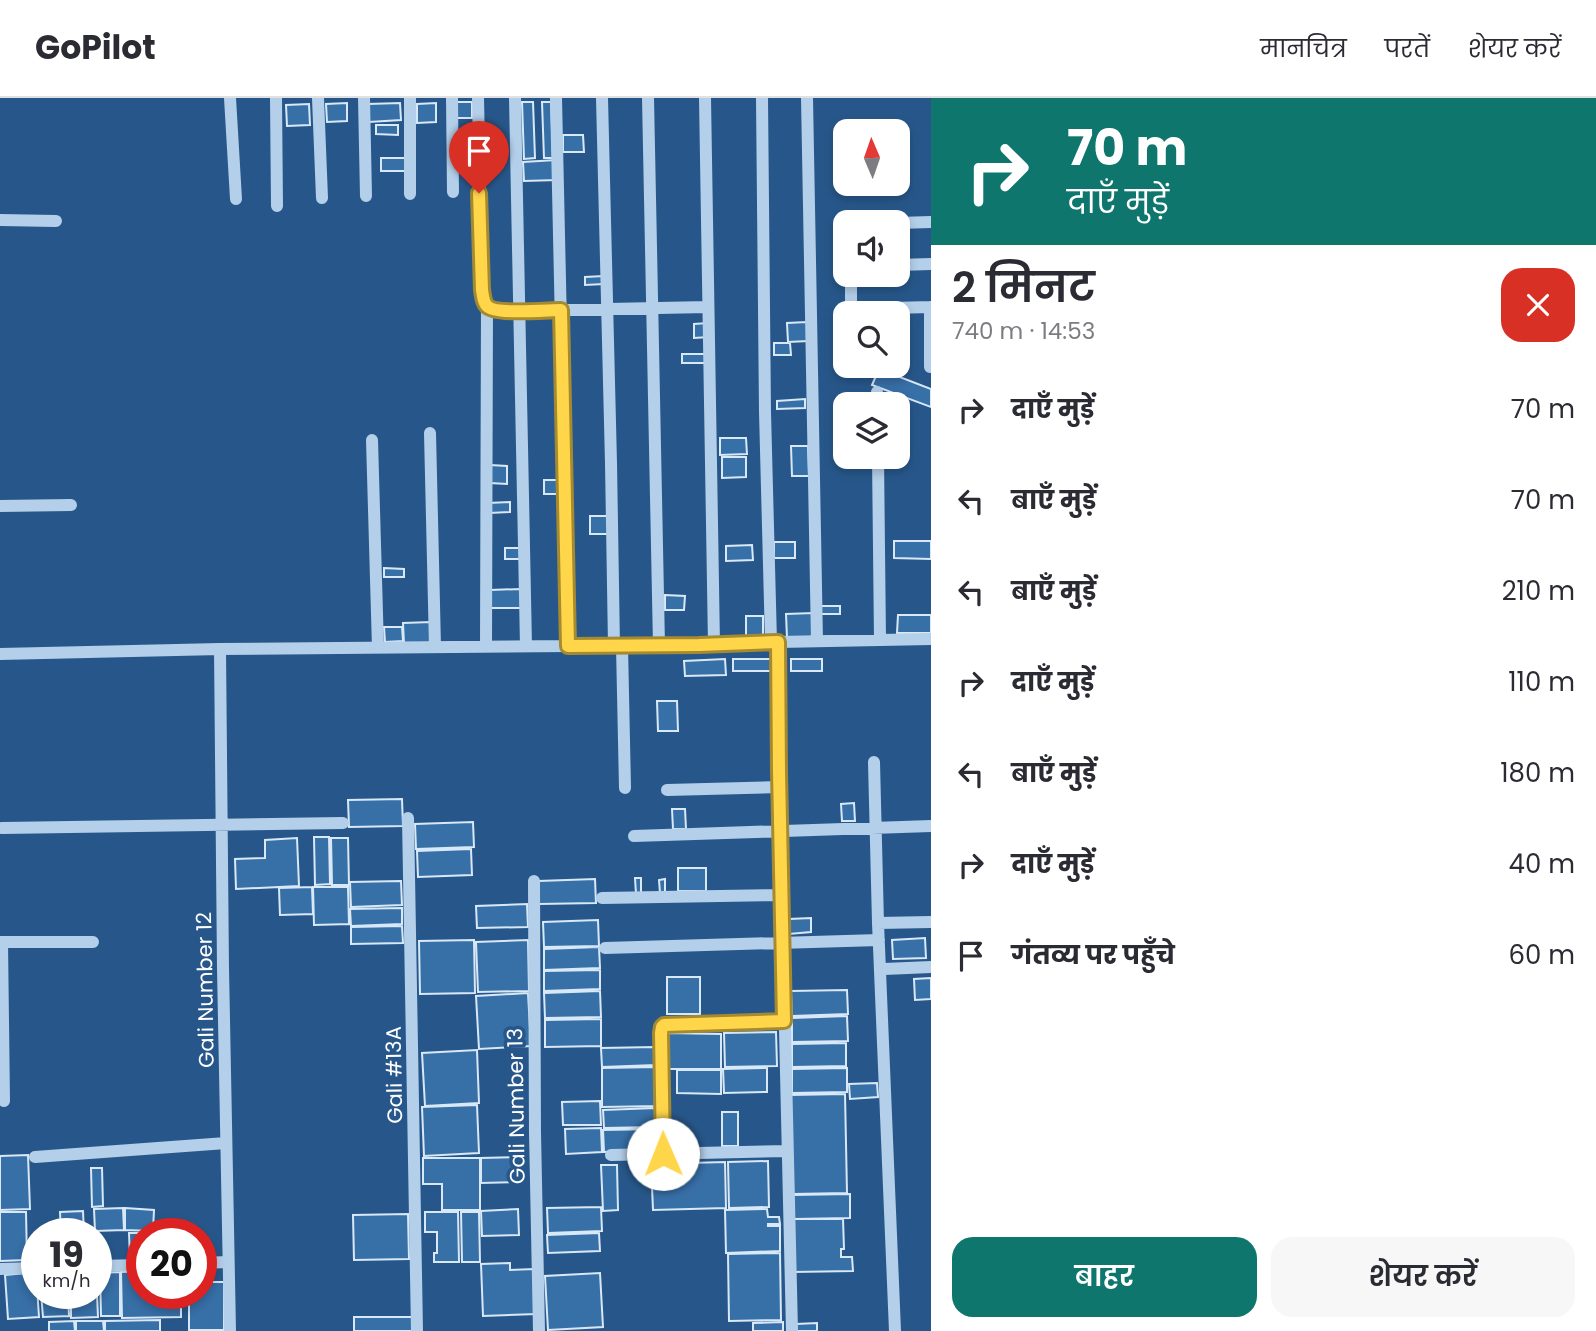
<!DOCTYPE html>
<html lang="hi">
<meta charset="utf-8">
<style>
:root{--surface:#fff;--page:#f7f7f7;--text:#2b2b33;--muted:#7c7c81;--line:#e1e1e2;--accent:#0f766e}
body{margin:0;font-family:Poppins,"Noto Sans Devanagari",sans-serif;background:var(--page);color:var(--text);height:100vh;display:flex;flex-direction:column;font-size:26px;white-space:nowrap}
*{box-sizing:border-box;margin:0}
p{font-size:23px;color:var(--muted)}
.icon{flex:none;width:38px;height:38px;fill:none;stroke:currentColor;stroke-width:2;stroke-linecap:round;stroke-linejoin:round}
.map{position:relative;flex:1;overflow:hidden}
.drawer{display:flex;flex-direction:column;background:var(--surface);width:665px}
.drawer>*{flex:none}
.hud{background:#0f766e;color:#fff;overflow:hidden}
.needle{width:46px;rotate:358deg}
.tools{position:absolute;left:833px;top:21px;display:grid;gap:14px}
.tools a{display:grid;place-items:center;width:77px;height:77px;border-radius:14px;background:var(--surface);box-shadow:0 4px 10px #0003;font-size:35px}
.speed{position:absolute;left:21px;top:1120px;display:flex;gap:14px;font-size:35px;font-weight:700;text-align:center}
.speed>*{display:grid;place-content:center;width:91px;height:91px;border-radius:50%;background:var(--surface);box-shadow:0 4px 10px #0003;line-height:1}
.speed small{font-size:18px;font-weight:400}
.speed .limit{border:10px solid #d22;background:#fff;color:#111}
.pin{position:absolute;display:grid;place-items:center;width:60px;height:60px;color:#fff;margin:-72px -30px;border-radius:50% 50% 50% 0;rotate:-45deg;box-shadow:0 0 7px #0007}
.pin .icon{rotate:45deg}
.me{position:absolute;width:77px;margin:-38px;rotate:359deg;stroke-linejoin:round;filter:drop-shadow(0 0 5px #0008)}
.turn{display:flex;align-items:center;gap:24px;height:147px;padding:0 21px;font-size:32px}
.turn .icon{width:91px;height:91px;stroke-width:2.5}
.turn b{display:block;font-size:49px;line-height:60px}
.round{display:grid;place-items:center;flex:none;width:74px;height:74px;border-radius:21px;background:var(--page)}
.summary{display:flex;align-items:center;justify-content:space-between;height:119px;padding:0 21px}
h1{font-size:42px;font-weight:600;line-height:52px}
.button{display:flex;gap:14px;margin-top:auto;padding:14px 21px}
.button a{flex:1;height:80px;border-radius:21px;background:var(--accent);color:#fff;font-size:28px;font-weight:600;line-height:80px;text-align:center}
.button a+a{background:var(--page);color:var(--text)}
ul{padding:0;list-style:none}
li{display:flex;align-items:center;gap:21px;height:91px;padding:0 21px}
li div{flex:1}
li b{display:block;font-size:26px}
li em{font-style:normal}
header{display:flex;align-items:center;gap:42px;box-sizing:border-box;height:98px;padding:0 35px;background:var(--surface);border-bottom:2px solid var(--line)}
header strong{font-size:33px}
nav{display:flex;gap:38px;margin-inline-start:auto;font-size:24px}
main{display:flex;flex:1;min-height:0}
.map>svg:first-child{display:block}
.building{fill:#376fa7;stroke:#d8e8f7;stroke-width:2}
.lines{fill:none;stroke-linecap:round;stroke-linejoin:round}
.minor{stroke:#b4cfe9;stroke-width:12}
.route-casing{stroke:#a68a30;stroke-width:18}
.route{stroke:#ffd54a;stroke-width:12}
.labels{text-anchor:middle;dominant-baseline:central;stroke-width:7;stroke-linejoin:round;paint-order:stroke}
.street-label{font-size:21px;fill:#fff;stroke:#27578a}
</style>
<header>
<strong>GoPilot</strong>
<nav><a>मानचित्र</a><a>परतें</a><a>शेयर करें</a></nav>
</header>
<main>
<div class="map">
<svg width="931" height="1233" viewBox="0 0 931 1233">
<rect width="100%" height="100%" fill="#27578a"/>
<path class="building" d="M455,4H472V20H455Z
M522,4H533L535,60L524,61Z
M542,4H551L553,60H544Z
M347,5V23L327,24L326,6Z
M400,5L401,22L369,24L368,6Z
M436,5V24L417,25V6Z
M309,6L310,27L287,28L286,7Z
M376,27H398V37L376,36Z
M563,37H583L584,54H563Z
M381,60H405V73H381Z
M556,62L557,82L524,83L523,64Z
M604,178V186L585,187V179Z
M807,224L808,243L788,244L787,225Z
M708,225L709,239L694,240V226Z
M774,245H790L791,257H774Z
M682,256H706V265H682Z
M879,271L931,291V309L872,287Z
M805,301V310L777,311V303Z
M720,340H746L747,356L720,357Z
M791,348H808L809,378H792Z
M722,359H746V379L722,380Z
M490,367L507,368V386L490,385Z
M544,382H561V396H544Z
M510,404V414L489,415L488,405Z
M590,418H611V436H590Z
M894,443H931V461L894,460Z
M774,444H795V460H774Z
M752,447L753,462L726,463V448Z
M505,450H520L521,461H505Z
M384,470L404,471V479H384Z
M521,491L522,510H491L490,492Z
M665,497L685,498L684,512H665Z
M818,508H840V516H818Z
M813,515L814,539L787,540L786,516Z
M898,517H931V535H897Z
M746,518H763V540H746Z
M431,524L432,545L404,546L403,525Z
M384,529H402L403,543L385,544Z
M725,561L726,577L685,578L684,563Z
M733,561H776V573H733Z
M791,561H822V573H791Z
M657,603H677L678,633H658Z
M402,701L403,728L349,729L348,702Z
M854,705L855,723H842L841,706Z
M672,711H685L686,731H673Z
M473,724L474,749L416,751L415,726Z
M314,739H329L330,786L315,787Z
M297,740L299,788L236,791L235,761L265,760V742Z
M331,740H348L349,787H332Z
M471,751L472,777L418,779L417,753Z
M678,770H706V793H678Z
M635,780H641V796H636Z
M595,781L596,805L539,806V783Z
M665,781V794L660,795L659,782Z
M401,783L402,807L351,809L350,784Z
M312,789L313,816L280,817L279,790Z
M313,789H348L349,826L314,827Z
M527,806L528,829L477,830L476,808Z
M402,810V826L351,828L350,811Z
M811,820V834L789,836V821Z
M598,822L599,848L544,849L543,824Z
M402,828L403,845L351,846V829Z
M925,840L926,860L893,861L892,842Z
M474,842L475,895L420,896L419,843Z
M528,842L529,893L478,894L476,844Z
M599,849L600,870L544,872V851Z
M600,872V891L544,893V873Z
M667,879H700V916H667Z
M931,880V901L915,902L914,881Z
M847,892L848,916L792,918L791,893Z
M600,893L601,919L545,920L544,895Z
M528,895L531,948L479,951L476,898Z
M847,918L848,943L792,944V920Z
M601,921V948L545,949V922Z
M776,934L777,968L725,969L724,935Z
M667,935L721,936V971H666Z
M846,945V968L792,969V946Z
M655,949L656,967L602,969L601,950Z
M477,952L479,1005L425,1008L422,955Z
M657,969L658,1008L602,1009V970Z
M767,970V994L724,995L723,971Z
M847,970V994L792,995V971Z
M677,972H721V996L677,995Z
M877,985L878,999L850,1001L849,986Z
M845,996L847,1095L792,1096L790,997Z
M600,1003L601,1027H563L562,1004Z
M477,1007L479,1055L424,1058L422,1009Z
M656,1010L657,1029L604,1030L603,1012Z
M722,1014H738V1048H722Z
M601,1030L602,1054L566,1056L565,1031Z
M656,1031V1053L604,1054L603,1032Z
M28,1057L30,1111L0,1112V1058Z
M521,1059L522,1084L481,1085V1060Z
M423,1060H480V1112H442V1086H423Z
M768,1063L769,1109L729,1110L728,1064Z
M725,1064L726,1110L653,1112L651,1066Z
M601,1067H617L618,1112L603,1113Z
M91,1070H102L103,1108L92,1109Z
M850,1096V1120L793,1121V1097Z
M601,1109L602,1133L548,1135L547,1110Z
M123,1110L124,1132L95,1133L94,1111Z
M125,1110L154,1112L153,1133L125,1132Z
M518,1111L519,1137L482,1138L481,1113Z
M767,1111L768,1119H779L780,1126H768V1128H780V1153L726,1155L725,1112Z
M83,1113L84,1136H61L60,1114Z
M0,1114H26L27,1162L0,1163Z
M425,1114H458L459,1164H434V1155H437V1134H425Z
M461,1114H479L480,1164H462Z
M408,1116L409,1161L354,1162L353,1117Z
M793,1121H843L844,1151H841V1159H852L853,1173L793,1174Z
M155,1134V1136H142V1161H130L129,1135Z
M599,1135L600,1153L548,1155L547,1137Z
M780,1155L781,1222L729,1223L728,1156Z
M510,1165V1172L534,1171L536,1216L483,1218L481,1166Z
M96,1173L98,1219L71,1220V1195H96Z
M142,1173V1195H181V1219L122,1220L121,1174Z
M36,1174L39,1219L8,1221L5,1177Z
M120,1174V1218H101L100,1175Z
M600,1175L603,1229L548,1232L545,1178Z
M201,1184H224V1232H189V1195H201Z
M41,1195H68L69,1218L43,1219Z
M354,1219H413V1233H354Z
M160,1222V1233H105V1223Z
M74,1223L75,1233H49V1224Z
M76,1223H103L104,1233H76Z
M783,1224V1233H753V1225Z
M817,1225V1233H797L796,1226Z"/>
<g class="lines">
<path class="minor" d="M230,0L236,101
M276,0L277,108
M318,0L322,100
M364,0L366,98
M410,0V96
M452,0L453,94
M478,0L482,192C484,207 486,212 502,213L708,209
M515,0L526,548
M556,0L568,548
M602,0L611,365L614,548
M648,0L659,548
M705,0L714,547
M762,0L765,314L771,544
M807,0L817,543
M0,122L56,123
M898,125L931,124
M898,167L931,166
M851,177V215
M930,209V269
M851,211L931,209
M877,294V306
M430,335L435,549
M372,342L378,550
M878,359L880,542
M0,408L71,407
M778,544L779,673L792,1233
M486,548L487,208
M622,548L625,690
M220,551L223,870L230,1233
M0,556L220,551L699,547L778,544L931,541
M874,664L878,825L895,1233
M667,692L779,689
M408,720L417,1233
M2,730L343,725
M634,738L931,728
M534,783L535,1034L539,1233
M602,800L781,797
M878,825L931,824
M0,844H93
M2,844L4,1003
M605,850L879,842
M881,870L884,871L931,869
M663,1056L661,935L662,929L664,927L784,923
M611,1057L787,1053
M35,1059L226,1045
M201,1165L228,1164
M96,1168L142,1167
M0,1171L37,1170"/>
</g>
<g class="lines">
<g class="route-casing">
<path id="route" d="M479,95L482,192C483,197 483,204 487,208C495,217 547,212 561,212L568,548L699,547L778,544L779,673L784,923L664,927L662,929L661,935L663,1056"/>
</g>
<use href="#route" class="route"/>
</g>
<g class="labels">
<g class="street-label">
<text transform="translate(205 892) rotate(-91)">Gali Number 12</text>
<text transform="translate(394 977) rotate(-91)">Gali #13A</text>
<text transform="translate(516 1008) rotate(-91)">Gali Number 13</text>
</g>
</g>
</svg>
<div class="tools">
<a><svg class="needle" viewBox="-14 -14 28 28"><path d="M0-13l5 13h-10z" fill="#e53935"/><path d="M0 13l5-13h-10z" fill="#7c7c81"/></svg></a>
<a><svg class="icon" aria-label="sound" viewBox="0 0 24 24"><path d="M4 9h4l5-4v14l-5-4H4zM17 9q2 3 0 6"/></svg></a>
<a><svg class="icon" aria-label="search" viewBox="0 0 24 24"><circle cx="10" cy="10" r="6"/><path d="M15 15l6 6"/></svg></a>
<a><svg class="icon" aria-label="layers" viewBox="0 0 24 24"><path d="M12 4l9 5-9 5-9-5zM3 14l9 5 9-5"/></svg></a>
</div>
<div class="speed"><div>19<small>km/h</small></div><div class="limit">20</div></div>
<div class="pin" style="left:479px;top:95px;background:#d93025"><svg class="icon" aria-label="arrive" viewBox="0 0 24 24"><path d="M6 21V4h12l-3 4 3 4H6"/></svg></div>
<svg class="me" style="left:663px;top:1056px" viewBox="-20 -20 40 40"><circle r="19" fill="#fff"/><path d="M0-13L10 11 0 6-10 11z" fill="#ffd54a"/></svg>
</div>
<section class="drawer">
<div class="hud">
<div class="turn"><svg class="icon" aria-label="right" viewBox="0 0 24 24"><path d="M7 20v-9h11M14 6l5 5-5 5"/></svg><div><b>70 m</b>दाएँ मुड़ें</div></div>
</div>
<div class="summary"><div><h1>2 मिनट</h1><p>740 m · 14:53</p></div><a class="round" style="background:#d93025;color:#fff"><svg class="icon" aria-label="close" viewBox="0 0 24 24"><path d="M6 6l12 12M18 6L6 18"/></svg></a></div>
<ul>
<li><svg class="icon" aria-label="right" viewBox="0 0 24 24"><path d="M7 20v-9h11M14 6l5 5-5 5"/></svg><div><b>दाएँ मुड़ें</b></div><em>70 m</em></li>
<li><svg class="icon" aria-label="left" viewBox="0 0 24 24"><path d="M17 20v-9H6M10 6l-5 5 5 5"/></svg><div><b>बाएँ मुड़ें</b></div><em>70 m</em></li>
<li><svg class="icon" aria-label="left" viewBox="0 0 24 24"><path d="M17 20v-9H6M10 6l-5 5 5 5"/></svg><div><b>बाएँ मुड़ें</b></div><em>210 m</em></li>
<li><svg class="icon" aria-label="right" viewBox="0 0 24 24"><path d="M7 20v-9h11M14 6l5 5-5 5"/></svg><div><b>दाएँ मुड़ें</b></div><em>110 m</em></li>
<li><svg class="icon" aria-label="left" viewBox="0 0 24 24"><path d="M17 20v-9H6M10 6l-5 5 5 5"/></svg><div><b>बाएँ मुड़ें</b></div><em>180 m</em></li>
<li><svg class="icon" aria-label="right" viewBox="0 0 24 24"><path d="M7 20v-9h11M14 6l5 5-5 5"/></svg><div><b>दाएँ मुड़ें</b></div><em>40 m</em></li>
<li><svg class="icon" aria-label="arrive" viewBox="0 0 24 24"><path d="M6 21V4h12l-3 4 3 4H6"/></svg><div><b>गंतव्य पर पहुँचे</b></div><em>60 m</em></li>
</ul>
<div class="button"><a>बाहर</a><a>शेयर करें</a></div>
</section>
</main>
